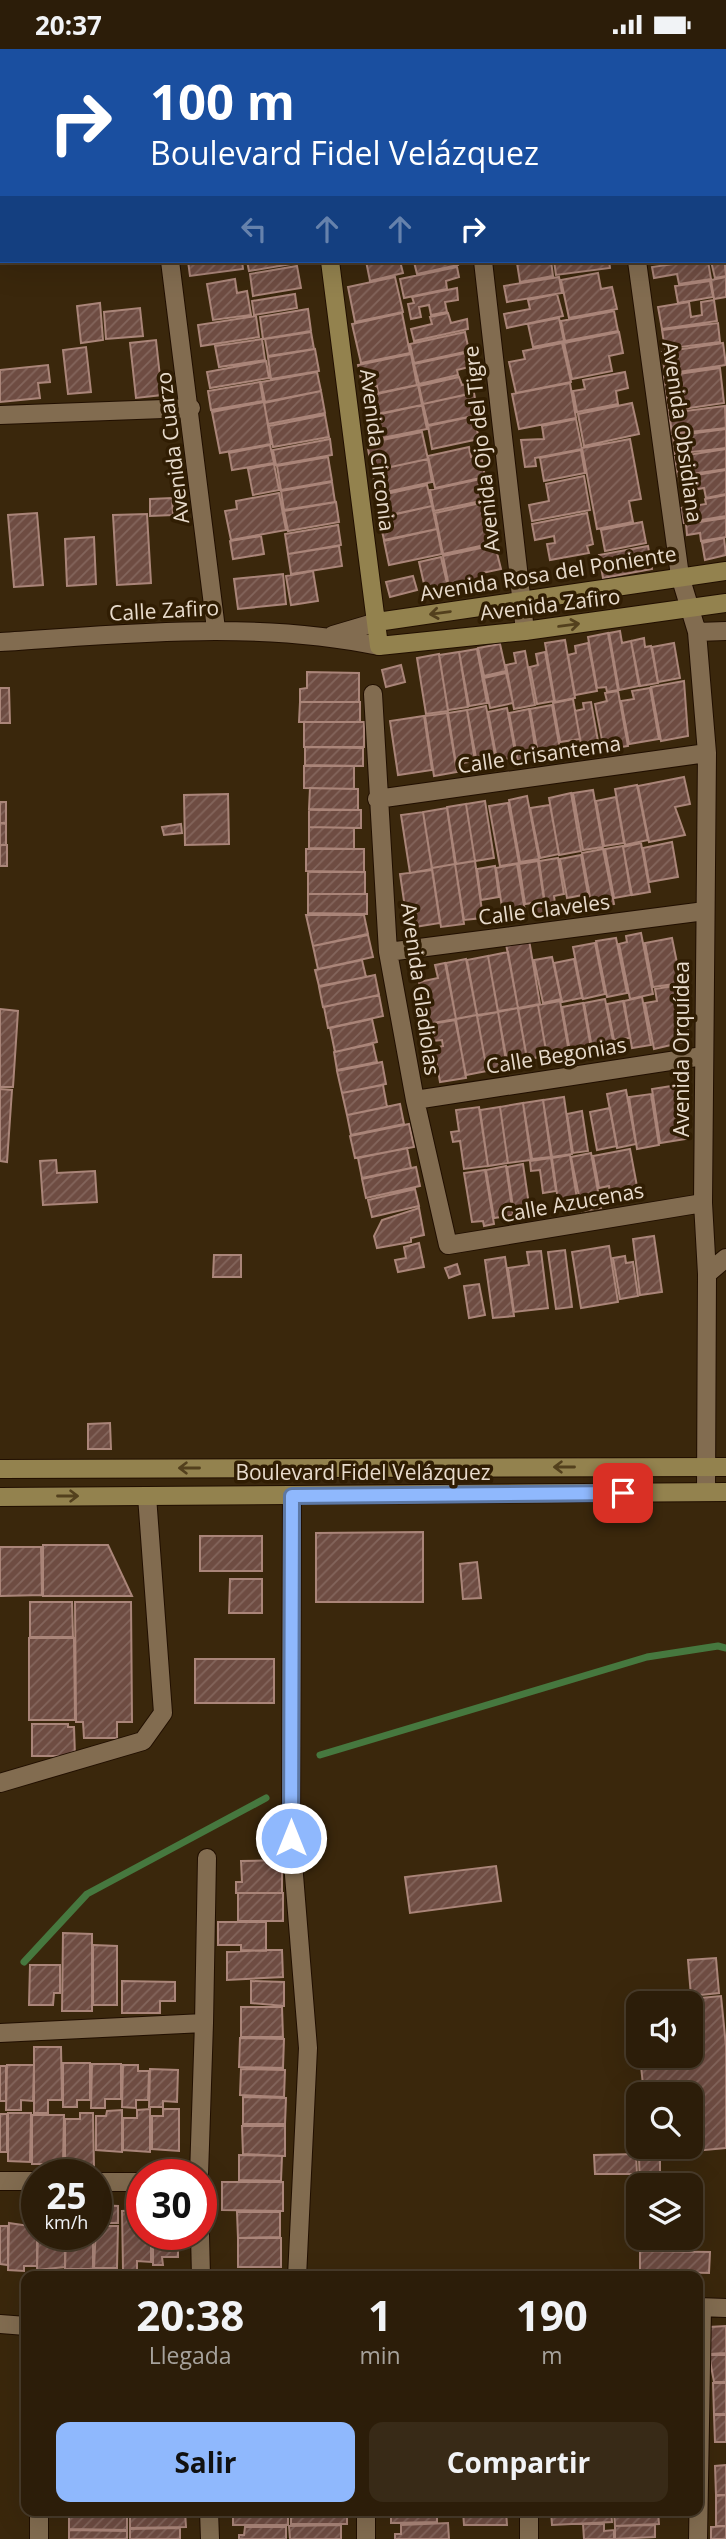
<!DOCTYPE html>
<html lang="es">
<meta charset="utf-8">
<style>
:root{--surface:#2c1d09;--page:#382a17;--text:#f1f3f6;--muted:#a6a29c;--line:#483b2a;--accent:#8fb8fd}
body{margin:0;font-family:"Open Sans",sans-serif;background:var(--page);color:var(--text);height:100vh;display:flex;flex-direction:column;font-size:26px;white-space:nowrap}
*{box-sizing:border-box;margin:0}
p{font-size:23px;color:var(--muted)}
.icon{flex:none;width:38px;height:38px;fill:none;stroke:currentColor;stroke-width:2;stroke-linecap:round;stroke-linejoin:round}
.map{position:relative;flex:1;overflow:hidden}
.drawer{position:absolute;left:21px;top:2222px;width:682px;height:245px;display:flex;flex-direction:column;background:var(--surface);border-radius:14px;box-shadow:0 7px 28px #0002,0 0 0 2px var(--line)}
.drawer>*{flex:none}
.banner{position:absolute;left:0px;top:0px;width:726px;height:214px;box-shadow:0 7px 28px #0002,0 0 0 2px var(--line);background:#1a4fa0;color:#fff;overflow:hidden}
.fabs{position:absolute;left:626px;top:1942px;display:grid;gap:14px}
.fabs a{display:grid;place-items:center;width:77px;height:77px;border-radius:14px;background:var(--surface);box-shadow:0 7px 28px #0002,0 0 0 2px var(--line);font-size:35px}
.speed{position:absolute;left:21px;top:2110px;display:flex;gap:14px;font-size:35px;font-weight:700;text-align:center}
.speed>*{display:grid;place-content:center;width:91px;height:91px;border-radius:50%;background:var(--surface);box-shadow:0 7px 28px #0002,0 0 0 2px var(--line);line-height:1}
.speed small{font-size:18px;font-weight:400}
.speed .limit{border:10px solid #d22;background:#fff;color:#111}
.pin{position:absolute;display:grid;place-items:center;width:60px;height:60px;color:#fff;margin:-30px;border-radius:14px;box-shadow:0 4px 10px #0006}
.me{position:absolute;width:77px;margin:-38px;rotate:0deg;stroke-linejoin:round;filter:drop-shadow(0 0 5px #0008)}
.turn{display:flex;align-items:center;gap:24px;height:147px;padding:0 35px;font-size:32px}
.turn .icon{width:91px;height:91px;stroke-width:2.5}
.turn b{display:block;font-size:49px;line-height:60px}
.lanes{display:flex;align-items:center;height:66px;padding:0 35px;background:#0003;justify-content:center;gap:35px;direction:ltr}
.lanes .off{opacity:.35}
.eta{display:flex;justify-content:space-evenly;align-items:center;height:119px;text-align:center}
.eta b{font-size:42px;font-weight:700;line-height:49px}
.primary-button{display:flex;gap:14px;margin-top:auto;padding:14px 35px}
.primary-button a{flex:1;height:80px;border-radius:14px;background:var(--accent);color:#111;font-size:28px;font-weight:700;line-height:80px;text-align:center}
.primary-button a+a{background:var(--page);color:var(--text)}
.status{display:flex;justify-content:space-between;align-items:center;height:49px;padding:0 35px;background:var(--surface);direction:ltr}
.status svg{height:19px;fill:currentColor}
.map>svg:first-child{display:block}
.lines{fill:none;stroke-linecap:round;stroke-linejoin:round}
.stream{stroke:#46783f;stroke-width:7}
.building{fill:url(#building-hatch);stroke:#aa8579;stroke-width:2}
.street-casing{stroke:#210f00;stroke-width:20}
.secondary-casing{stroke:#210f00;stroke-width:20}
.street{stroke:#826c50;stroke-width:18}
.secondary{stroke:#93824e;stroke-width:18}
.oneway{stroke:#53401d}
.route-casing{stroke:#5d78a4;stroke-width:18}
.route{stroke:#8fb8fd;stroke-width:12}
.labels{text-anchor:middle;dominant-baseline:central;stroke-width:7;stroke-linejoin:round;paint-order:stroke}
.street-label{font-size:21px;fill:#e8dbcc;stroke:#301d03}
</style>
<div class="status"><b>20:37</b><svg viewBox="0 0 49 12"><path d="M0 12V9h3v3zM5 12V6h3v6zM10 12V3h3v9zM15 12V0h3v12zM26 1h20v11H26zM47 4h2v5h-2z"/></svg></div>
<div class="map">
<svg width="726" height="2490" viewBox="0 0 726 2490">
<defs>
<pattern id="building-hatch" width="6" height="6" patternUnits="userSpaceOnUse" patternTransform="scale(1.75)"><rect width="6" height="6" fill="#6e4c42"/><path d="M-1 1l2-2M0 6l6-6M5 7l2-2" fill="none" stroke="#83655c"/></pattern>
</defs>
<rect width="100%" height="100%" fill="#3a270c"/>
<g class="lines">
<path class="stream" d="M320,1706L647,1608L718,1597L726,1599
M24,1913L87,1845L266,1749"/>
</g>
<path class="building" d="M724,205L726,227L715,229L711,212H724Z
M188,212H242L243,220L190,227Z
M247,212H292V215L249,222Z
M366,212H400L403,224L370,232Z
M408,212H457L458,216L417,225L414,213Z
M529,212H551L553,227L520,233L517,214Z
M554,212H609L610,219L556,226Z
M695,212H708L711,230L679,235L677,225L654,229L652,218Z
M297,217L301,239L253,247L250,225Z
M457,218L459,228L446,232L447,240L404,249L400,230Z
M598,224L601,240L612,238L617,260L569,269L561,231Z
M395,228L403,263L355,273L348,238Z
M559,228L562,244L507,253L504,237Z
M726,228V248L714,250L711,231Z
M235,230L237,244L247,242L251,266L213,271L207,235Z
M710,232L713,248L678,254L675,237Z
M457,239L458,251L445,253L447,263L431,266L429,256L419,258L421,268L411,270L408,255L414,254L412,248Z
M295,245L297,259L254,266L252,252Z
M557,245L563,267L507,279L504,265L530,260L528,251Z
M714,251L717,272L662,280L658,258L689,253L691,268L702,266L701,253Z
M100,254L103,291L81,294L77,257Z
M140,259L143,287L106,290L104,263Z
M308,260L311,282L263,290L260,268Z
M614,262L618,282L565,292L561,272Z
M402,264L410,304L361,314L352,275Z
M448,264L451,274L467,270L468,280L414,292L411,280L432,275L430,268Z
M256,267L259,288L201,297L198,276Z
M559,269L564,292L533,298L528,275Z
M718,274L720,293L665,300L662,281Z
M311,283L314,300L268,307L265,290Z
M465,283L469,302L414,314L410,295Z
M619,283L623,304L609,307L612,322L572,330L564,294Z
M262,290L265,311L219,318L215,297Z
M156,291L162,346L136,349L130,294Z
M562,294L571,333L516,344L509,313L525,310L523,302Z
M723,294L726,316L665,325L662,303Z
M86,298L91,343L68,345L63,301Z
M315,300L319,322L271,330L268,308Z
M470,303L473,317L457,321L458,326L419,335L414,315Z
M411,305L417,336L378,344L377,337L363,340L358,316Z
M266,312L269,329L210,339L207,323Z
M48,316L50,333L38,334L40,349L0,353V321Z
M720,319L724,354L669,362L664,327Z
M317,323L321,342L265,353L261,333Z
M625,323L628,339L616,342L618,355L577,363L573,342L585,340L583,331Z
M459,328L462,336L471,334L473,344L423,355L419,337Z
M260,333L263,352L211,361L208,342Z
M570,334L576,369L519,380L512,345Z
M418,336L422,356L367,367L363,348Z
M321,342L325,364L268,375L264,354Z
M474,344L478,366L428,376L423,355Z
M264,353L271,395L220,404L212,363Z
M632,354L639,385L584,397L578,365Z
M422,356L427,380L372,391L367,368Z
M725,357L726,379L672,385L669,364Z
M325,366L329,388L273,398L269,377Z
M474,367L479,390L432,400L428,377Z
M576,370L582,400L535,409L536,417L525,418L521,391L544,390L542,377Z
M726,380V399L675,405L673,387Z
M422,383L428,410L372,422L367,394Z
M330,390L332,406L276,416L273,401Z
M630,390L641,450L629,452L633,473L597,480L582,399Z
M270,396L274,414L232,421L229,404Z
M469,398L471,408L481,406L485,428L435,439L428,407Z
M726,400V420L678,427L675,408Z
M581,401L585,424L544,432L540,409Z
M328,408L332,432L281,441L277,417Z
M428,410L432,433L377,445L372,422Z
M274,415L279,441L253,446L248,420Z
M726,421V445L706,449L704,439L682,443L679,429Z
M584,427L590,461L532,472L529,456L549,452L546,435Z
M485,429L490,450L434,462L430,441Z
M332,433L335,453L284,461L281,442Z
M427,436L432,457L381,468L377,447Z
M279,444L286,481L231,491L225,462L237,460L236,452Z
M726,446V467L683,474L680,459L706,455L705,450Z
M172,449L173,466L150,467V450Z
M490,452L499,493L443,505L435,464Z
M336,453L339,473L288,482L284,462Z
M432,457L437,480L384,491L379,469Z
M37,464L43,536L14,538L8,466Z
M587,464L593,495L587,497L589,504L550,511L547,495L555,494L554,487L535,491L532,475Z
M147,465L151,534L117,536L113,466Z
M726,469V488L701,492L700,484L687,486L686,475Z
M642,473L646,494L605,502L601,481Z
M338,476L341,496L288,505L285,485Z
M437,480L442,505L389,516L384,492Z
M261,487L264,505L233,510L230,492Z
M94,488L96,535L67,537L65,490Z
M724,489L726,506L705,511L702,494Z
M495,496L501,520L482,524L485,535L450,543L443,507Z
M339,497L342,517L291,525L288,505Z
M648,497L652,520L603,529L599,506Z
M441,508L449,543L427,548L419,513Z
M313,522L318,552L291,556L286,527Z
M283,525L286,555L238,560L234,530Z
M413,527L417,541L390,548L386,533Z
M620,582L622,594L631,592L639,637L619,641L609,584Z
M608,584L618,641L607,643L606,638L597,639L588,588Z
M644,589L645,598L651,597L658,634L640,637L631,592Z
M565,591L575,649L555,653L545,594Z
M588,594L597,642L575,646L568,606L576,604L575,597Z
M674,594L680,629L658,633L652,598Z
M500,595L506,622L484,627L478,599Z
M477,600L487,654L469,657L459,603Z
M525,602L535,656L514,660L506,616L516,614L514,604Z
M459,603L468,658L448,661L439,606Z
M545,603L554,652L537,655L530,618L538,616L536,605Z
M439,605L448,662L426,665L417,609Z
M401,616L405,633L386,638L382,621Z
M307,623L359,624V653H300V640L307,639Z
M506,624L513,654L490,659L484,629Z
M684,632L688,687L661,692L651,638Z
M0,639H9L10,674H0Z
M650,639L659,690L629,695L621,652L634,650L632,642Z
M618,642L628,697L604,701L595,655L607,652L605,644Z
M573,650L580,690L560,693L553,654Z
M300,653H360V673H299Z
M591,653L598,692L581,695L575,662L584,660L583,654Z
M552,656L561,706L539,710L530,660Z
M486,657L496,711L477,714L467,661Z
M507,659L516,708L497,711L488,663Z
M529,660L537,710L518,713L509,664Z
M467,661L475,712L456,715L448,664Z
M447,664L457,723L434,727L425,667Z
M424,667L432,721L398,726L390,672Z
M304,673H364V698H304Z
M305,698L363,699V717L305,716Z
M304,717H354V740L304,739Z
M684,728L690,755L675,758L685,786L649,793L638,737Z
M637,736L648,791L625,796L615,740Z
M310,739L358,740V761L309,760Z
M593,741L603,798L583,801L573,744Z
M571,744L581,802L559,806L549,749Z
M228,745L229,795L185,796L184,746Z
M527,747L539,810L520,813L509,751Z
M616,748L624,794L604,797L596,752Z
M485,752L494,809L475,812L466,755Z
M0,753H6V774H0Z
M508,754L519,814L500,817L489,757Z
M466,755L475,812L456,815L447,758Z
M550,756L559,805L540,809L530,759Z
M447,759L455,815L432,819L423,763Z
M309,761H361V779L309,778Z
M423,763L432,820L410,824L401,766Z
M0,774L6,775V796H0Z
M181,775L182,784L164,786L162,778Z
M309,778L354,779V800L309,799Z
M672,793L678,828L649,833L643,799Z
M641,794L650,843L632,846L623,798Z
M0,796H7V817H0Z
M623,797L631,846L614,849L605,800Z
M306,800H364V823L306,822Z
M603,800L614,855L592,859L582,804Z
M581,806L588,845L567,849L560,810Z
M558,809L564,845L554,847L556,861L546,862L539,812Z
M475,812L483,869L464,871L455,815Z
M538,812L546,864L533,866L532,854L525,855L519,815Z
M455,815L464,875L441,878L432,819Z
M517,815L525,862L503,865L496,819Z
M495,817L499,848L481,851L477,820Z
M432,821L440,874L408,879L400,825Z
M308,823H365V845H308Z
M308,845H367V865L308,864Z
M306,866H364L368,885L313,897Z
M641,884L653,945L630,950L619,895L627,893L626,887Z
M368,886L373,908L318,920L313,897Z
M616,889L627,944L607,948L596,892Z
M672,889L681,934L653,938L645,894Z
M529,891L540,955L518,959L506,895Z
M595,894L605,945L583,950L573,898Z
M508,903L518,959L498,962L488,907Z
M488,907L498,963L477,966L467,911Z
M552,908L561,950L543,954L534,911Z
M466,910L477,966L456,970L446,914Z
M574,910L582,949L562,953L554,914Z
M362,911L366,928L319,937L315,921Z
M445,914L456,970L427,975L419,933L438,929L435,916Z
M375,926L379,946L323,958L319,938Z
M686,935L688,992L654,1000L645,954L657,952L655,940Z
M379,946L383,967L328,979L324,958Z
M642,948L651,996L632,999L624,952Z
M605,950L615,1002L600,1004L599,998L592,999L584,954Z
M560,952L569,1003L547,1007L538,956Z
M623,952L630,989L614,991L607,955Z
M583,954L591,999L570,1003L562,958Z
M538,956L547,1007L527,1010L518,960Z
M518,959L528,1015L508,1018L498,963Z
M0,960L18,962L13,1038H0Z
M498,963L507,1018L487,1022L477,967Z
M477,966L487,1022L466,1026L455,970Z
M372,970L377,993L335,1003L330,979Z
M456,971L466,1029L440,1033L434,999L443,997L442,991L433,992L430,975Z
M373,995L377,1013L337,1021L334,1003Z
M382,1013L386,1035L342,1044L337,1022Z
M383,1036L387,1058L347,1066L342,1044Z
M678,1036L686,1090L660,1094L652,1040Z
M0,1040L12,1041L7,1113L0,1112Z
M626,1041L636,1095L617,1099L607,1045Z
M651,1045L659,1096L637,1100L629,1048Z
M564,1048L572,1105L552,1108L543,1051Z
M543,1051L551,1108L532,1110L523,1054Z
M523,1054L531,1111L508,1114L500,1058Z
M400,1055L404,1075L351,1086L347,1066Z
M479,1058L488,1117L464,1120L460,1092L453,1093L451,1083L459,1082L456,1061Z
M500,1058L508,1114L488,1117L480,1061Z
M610,1059L617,1097L597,1101L590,1063Z
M582,1062L588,1102L573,1104L567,1065Z
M409,1075L414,1098L355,1109L350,1087Z
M407,1099L411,1119L362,1129L358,1109Z
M630,1100L639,1148L620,1152L618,1143L610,1144L609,1137L599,1139L593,1107Z
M591,1104L601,1159L582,1162L571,1108Z
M570,1106L578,1156L559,1159L552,1109Z
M551,1109L556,1142L543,1144L540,1121L531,1122L530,1112Z
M56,1111L57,1124L95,1122L97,1153L43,1156L40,1112Z
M523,1115L530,1163L514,1165L507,1118Z
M506,1117L513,1166L494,1169L486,1121Z
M416,1118L420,1137L366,1149L362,1130Z
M485,1121L494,1175L484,1177L483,1172L472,1173L464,1124Z
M415,1140L419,1157L372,1168L368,1151Z
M419,1159L424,1186L411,1189V1193L377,1199L374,1187L382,1171Z
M654,1187L662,1243L640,1246L633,1190Z
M419,1194L424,1218L398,1223L395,1211L406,1209L404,1198Z
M609,1197L618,1253L581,1259L572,1203Z
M565,1201L572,1258L556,1260L548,1203Z
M541,1202L548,1259L514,1263L508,1219L529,1216L527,1203Z
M214,1206H241V1228H213Z
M625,1207L626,1214L633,1213L638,1247L620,1250L613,1209Z
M505,1208L514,1267L493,1269L485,1211Z
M457,1215L460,1225L449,1229L445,1219Z
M479,1235L485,1266L469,1269L464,1237Z
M110,1374L111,1400H88V1375Z
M423,1483V1553H316V1484Z
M200,1487H262V1522H200Z
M43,1496H108L132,1547H43Z
M0,1498H41L42,1546L0,1547Z
M477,1513L481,1549L463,1550L460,1515Z
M230,1530H262V1564H229Z
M30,1553H72L73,1588H30Z
M75,1553H131L132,1673H117V1689H84L83,1673H76Z
M29,1589H74L75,1671H29Z
M195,1610H274V1654H195Z
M32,1675H68V1678H74L75,1707H32Z
M282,1811V1844H236V1833H242L241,1812Z
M496,1817L501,1852L410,1864L405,1828Z
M238,1844H283V1872H238Z
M218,1873H266V1902L241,1901V1896H218Z
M63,1884L92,1885V1962H62Z
M93,1896L117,1897V1956H93Z
M267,1901H282L283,1928L227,1931V1903Z
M716,1909L719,1944L691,1947L688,1911Z
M30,1916H60V1944H54L53,1956H29Z
M122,1932L175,1933V1952H160V1964H122Z
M251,1932L284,1933V1957L251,1954Z
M721,1947L726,1997V2099L684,2103V2098H691V2046H644L640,2007H691V1955H639V1989L636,1955Z
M241,1958H282L283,1988H241Z
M240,1989L284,1990L283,2019L239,2018Z
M34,1998H61L62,2051H48V2064H34Z
M63,2014H90V2051H77V2058H63Z
M92,2015H121V2050H105V2059H91Z
M7,2016H34L33,2052L21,2051V2061H6Z
M123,2016H138V2022H149L148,2051H136V2059L122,2058Z
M0,2017H6V2052H0Z
M150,2020L178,2021L177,2053L163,2052V2058H149Z
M241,2020L285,2021L284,2048L240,2046Z
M243,2048L286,2049L285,2075H243Z
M150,2060V2103L123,2101V2069H137V2061Z
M163,2060H179V2102L152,2100V2067H163Z
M122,2061V2103L96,2101V2067H106L107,2062Z
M8,2064H31L30,2113L8,2112Z
M80,2064H93L94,2119H65V2070H80Z
M0,2065H7V2103H0Z
M32,2066H64L63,2115H32Z
M242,2077H285V2107L243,2105Z
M636,2105L637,2125H595L594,2106Z
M649,2105H660V2137H640L639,2109H649Z
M239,2106L282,2107L281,2132L239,2131Z
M222,2133H283V2162L222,2161Z
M96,2156L118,2157V2174H96Z
M142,2161V2186H151V2213L137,2212V2221H123L122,2162Z
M237,2163H280V2188L238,2189Z
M9,2174L37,2178V2217H24V2222L8,2221Z
M0,2177H8V2216L0,2215Z
M96,2177H118L117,2219H94Z
M38,2186H65V2218L37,2221Z
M66,2186H93V2220H65Z
M153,2186H178V2208H162L163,2216H153Z
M238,2189H281V2218H238Z
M640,2202L710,2203L709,2224L640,2222Z
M726,2277V2304L709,2305V2278Z
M709,2306H726V2333H714Z
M713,2334H726V2365H714Z
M714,2366H726V2393H715Z
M726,2416V2446H716L715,2417Z
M726,2446V2477H716V2447Z
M69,2462H127V2481L69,2480Z
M130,2462H185L186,2478L130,2479Z
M233,2462H288V2476H233Z
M291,2462H347V2475H291Z
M391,2462H437V2473L391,2474Z
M463,2462H506L507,2476H464Z
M551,2462H611L612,2473L552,2476Z
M614,2462H658L659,2475L615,2477Z
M448,2474L449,2490H395V2485H401V2476Z
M583,2475H604V2482L614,2481V2490H584Z
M341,2476V2490H290L289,2477Z
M655,2476V2488L615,2490V2477Z
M726,2477V2490H711V2478Z
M245,2478H286V2490H239V2486H244Z
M180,2479V2490H130V2480Z
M69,2481L127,2482V2490H69Z"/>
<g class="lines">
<g class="street-casing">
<path id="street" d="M459,0V2
M608,0L609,2
M537,2L547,0
M0,35H2
M0,188L2,187
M170,212L216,580
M483,212L525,582
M637,212L680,527L697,583L707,704L703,1154L707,1225L706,1443
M0,366L191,359
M697,583L726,582
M333,586L377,573
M0,593C127,585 254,571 379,597
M373,645L388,903L415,1051L448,1196L703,1154
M377,750L707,704
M388,903L705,862
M415,1051L703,1007
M707,1225L726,1209
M292,1447L291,1789L308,1999L297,2228
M0,1734L143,1692L163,1664L147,1447
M204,1974L207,1809
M0,1984L204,1974L199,2126
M0,2132H37
M96,2133H142
M200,2186L201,2228
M698,2258L726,2259
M0,2275L26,2277
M209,2462L210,2490
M529,2462V2490
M39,2490V2462
M366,2490V2462
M698,2490L702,2258"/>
</g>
<g class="secondary-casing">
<path id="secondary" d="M301,0V2
M330,212L379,597L525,582L726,554
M377,573L726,522
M0,1420L726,1418
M0,1448L726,1443"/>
</g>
<use href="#street" class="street"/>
<use href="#secondary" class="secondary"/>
</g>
<defs><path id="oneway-shaft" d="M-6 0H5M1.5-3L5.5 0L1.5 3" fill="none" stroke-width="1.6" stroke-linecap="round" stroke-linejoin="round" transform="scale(1.75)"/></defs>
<g class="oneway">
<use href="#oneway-shaft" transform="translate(440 564) rotate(172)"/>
<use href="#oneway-shaft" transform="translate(569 576) rotate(-8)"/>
<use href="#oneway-shaft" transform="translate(564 1418) rotate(180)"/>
<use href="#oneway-shaft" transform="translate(189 1419) rotate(180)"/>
<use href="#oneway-shaft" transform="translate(68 1447)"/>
</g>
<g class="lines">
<g class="route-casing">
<path id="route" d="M291,1789L292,1447L623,1444"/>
</g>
<use href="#route" class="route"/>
</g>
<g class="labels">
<g class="street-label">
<text transform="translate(683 383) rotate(82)">Avenida Obsidiana</text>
<text transform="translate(172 399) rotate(-97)">Avenida Cuarzo</text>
<text transform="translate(481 400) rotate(-96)">Avenida Ojo del Tigre</text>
<text transform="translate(378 401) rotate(83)">Avenida Circonia</text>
<text transform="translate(548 524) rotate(-9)">Avenida Rosa del Poniente</text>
<text transform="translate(550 555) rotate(-7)">Avenida Zafiro</text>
<text transform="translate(164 561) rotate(-3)">Calle Zafiro</text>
<text transform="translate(539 705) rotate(-8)">Calle Crisantema</text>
<text transform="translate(544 860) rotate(-7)">Calle Claveles</text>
<text transform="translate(421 940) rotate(82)">Avenida Gladiolas</text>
<text transform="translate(681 1000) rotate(-90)">Avenida Orquídea</text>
<text transform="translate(556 1006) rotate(-9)">Calle Begonias</text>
<text transform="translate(572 1153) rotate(-10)">Calle Azucenas</text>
<text x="363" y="1423">Boulevard Fidel Velázquez</text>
</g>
</g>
</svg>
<div class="fabs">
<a><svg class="icon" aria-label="sound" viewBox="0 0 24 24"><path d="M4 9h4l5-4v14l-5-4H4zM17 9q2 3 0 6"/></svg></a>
<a><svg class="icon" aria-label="search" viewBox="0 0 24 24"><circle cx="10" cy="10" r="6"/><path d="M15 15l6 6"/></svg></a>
<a><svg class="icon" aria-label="layers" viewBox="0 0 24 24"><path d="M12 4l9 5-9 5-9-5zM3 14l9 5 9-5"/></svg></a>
</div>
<div class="speed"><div>25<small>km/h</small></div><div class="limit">30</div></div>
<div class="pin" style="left:623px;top:1444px;background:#d93025"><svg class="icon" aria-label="arrive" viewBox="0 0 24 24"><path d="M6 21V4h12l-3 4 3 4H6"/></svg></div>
<svg class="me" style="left:291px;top:1789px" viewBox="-20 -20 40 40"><circle r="17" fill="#8fb8fd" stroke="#fff" stroke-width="3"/><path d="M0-11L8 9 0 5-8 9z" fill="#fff"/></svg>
<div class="banner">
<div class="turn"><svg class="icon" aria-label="right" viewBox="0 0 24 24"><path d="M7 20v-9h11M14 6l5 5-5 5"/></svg><div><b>100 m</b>Boulevard Fidel Velázquez</div></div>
<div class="lanes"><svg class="icon off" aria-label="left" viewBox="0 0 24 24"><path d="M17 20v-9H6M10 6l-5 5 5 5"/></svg><svg class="icon off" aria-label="ahead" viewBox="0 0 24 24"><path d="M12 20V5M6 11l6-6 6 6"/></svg><svg class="icon off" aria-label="ahead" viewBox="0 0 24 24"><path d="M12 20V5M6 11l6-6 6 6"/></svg><svg class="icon" aria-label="right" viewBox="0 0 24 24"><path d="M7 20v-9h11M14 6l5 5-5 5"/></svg></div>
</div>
<section class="drawer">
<div class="eta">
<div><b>20:38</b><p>Llegada</p></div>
<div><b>1</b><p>min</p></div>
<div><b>190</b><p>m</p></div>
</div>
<div class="primary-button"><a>Salir</a><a>Compartir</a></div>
</section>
</div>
